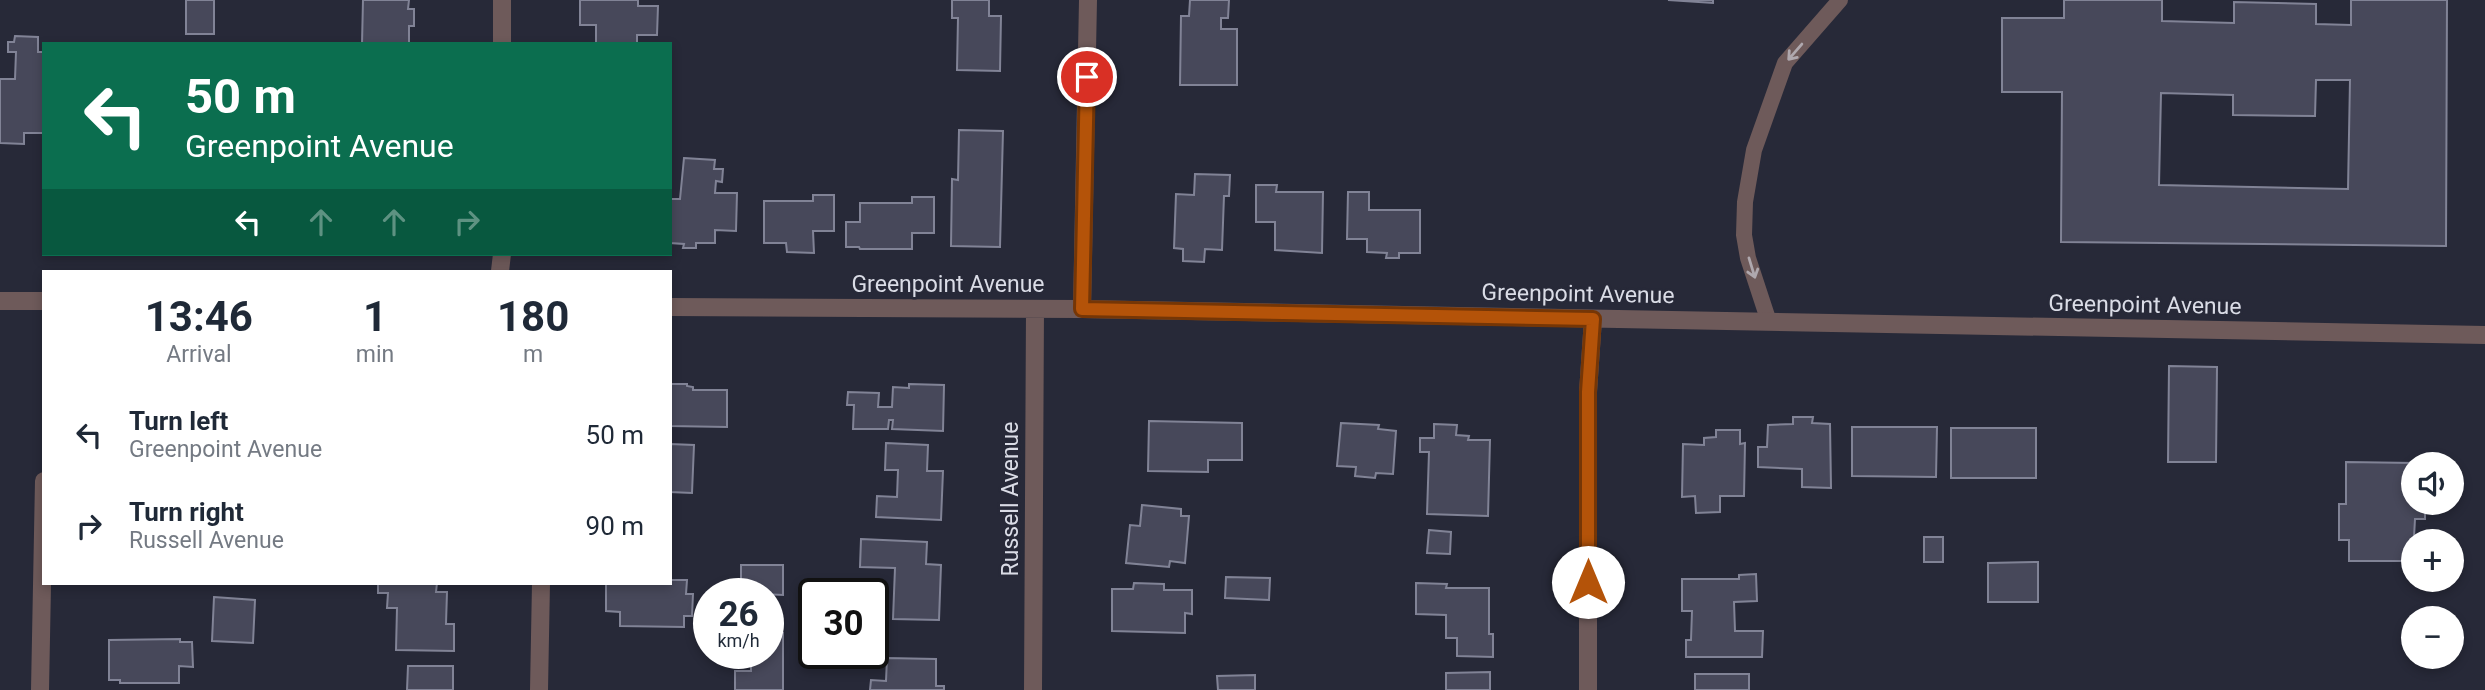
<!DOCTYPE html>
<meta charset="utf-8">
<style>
:root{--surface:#fff;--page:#f6f6f7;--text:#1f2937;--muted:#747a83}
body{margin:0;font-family:Roboto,sans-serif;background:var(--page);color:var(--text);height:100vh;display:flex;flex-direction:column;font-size:26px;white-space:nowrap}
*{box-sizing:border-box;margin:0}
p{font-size:23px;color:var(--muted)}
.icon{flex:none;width:38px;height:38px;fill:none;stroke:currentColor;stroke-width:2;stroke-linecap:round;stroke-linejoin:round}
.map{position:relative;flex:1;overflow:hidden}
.side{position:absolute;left:42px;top:270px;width:630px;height:315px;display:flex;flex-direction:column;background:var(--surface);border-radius:0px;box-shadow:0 4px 10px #0003}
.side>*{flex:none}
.top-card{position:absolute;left:42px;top:42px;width:630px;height:214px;border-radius:0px;box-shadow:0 4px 10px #0003;background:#0b6e4f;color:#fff;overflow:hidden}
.fabs{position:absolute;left:2401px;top:452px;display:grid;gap:14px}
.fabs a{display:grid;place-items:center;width:63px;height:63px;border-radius:50%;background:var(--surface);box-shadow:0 4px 10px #0003;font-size:35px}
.speed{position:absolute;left:693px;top:578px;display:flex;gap:14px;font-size:35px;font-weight:700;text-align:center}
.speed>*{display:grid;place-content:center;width:91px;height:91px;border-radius:50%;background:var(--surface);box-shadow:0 4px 10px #0003;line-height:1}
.speed small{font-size:18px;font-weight:400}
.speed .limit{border:4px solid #111;border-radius:10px;background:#fff;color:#111}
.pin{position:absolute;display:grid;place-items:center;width:60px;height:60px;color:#fff;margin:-30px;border:4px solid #fff;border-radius:50%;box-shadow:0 2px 7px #0007}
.me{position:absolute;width:77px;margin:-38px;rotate:0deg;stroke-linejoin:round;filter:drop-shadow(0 0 5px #0008)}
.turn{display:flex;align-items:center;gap:24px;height:147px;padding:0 28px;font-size:32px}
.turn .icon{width:91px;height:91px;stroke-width:2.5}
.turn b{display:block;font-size:49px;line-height:60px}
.lanes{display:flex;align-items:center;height:66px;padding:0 28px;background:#0003;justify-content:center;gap:35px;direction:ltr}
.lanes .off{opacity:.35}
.eta{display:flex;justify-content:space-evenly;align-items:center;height:119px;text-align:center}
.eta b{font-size:42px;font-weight:700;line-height:49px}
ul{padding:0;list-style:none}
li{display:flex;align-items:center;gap:21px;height:91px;padding:0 28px}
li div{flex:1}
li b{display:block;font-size:26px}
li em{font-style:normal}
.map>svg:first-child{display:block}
.building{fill:#47485a;stroke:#818396;stroke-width:2;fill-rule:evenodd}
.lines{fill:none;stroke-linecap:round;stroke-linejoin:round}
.lane{stroke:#6e5a5a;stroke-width:16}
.street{stroke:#6e5a5a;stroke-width:18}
.oneway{stroke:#afa8ae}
.route-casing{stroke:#753606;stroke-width:18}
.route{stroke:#b45309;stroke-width:12}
.labels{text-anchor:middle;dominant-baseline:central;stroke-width:5;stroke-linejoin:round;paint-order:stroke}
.street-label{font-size:23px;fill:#dadce6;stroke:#272938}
</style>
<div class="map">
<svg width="2485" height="690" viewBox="0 0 2485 690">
<rect width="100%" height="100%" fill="#272938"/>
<path class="building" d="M186,0H214V34H186Z
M363,0H409L408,9H414V26H409V44H362Z
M580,0H638V6H658L657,35H637V44H596V25H580Z
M952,0H989V16H1001L1000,71L957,70L958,18H952Z
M1190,0H1229L1228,18H1221V29H1237V85H1180L1181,16H1189Z
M1668,0H1713V3Z
M2064,0H2162V21L2234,23V2L2316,4V24L2351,25V0H2447L2446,246L2061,242L2062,92H2002V18H2064ZM2316,80H2350L2348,189L2159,185L2161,93L2233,95V115L2315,116Z
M15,36L38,37V52H44V133H24V144L0,143V79H15L16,52H8V42H14Z
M959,130L1003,131L1000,247L951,246L952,179L958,180Z
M684,158L715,160L714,169H723L722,182L716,181L715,193H737L736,231L715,230V243H696V248H683L684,244L670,243V199H680Z
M1195,174L1230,175L1229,196H1224L1222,250L1205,249L1204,262L1183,261V249L1174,248L1176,194L1194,195Z
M1256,185H1277L1276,192H1323L1322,253L1275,250V222H1256Z
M1348,192H1369V210H1420V253H1399V258H1386L1387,253L1367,252V239H1347Z
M813,195H834V231H813L814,253L787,252L786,243H764V201H813Z
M912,197H934V233H912V249H860L859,247H846V222H860V203H912Z
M2169,366L2217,367L2216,462H2168Z
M670,384H687V386L693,387V390H727V427L670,426Z
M909,384L944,385L943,431L892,429L893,420H889L888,429H853L854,405H847L848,392L879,393L878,407H892L893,387L909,388Z
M1793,417H1813L1812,423L1830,424L1831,488L1802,487V469L1758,467V447H1767L1768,425L1793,424Z
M1149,421L1242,423V460H1208V472L1148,471Z
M1341,423L1379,425L1378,429L1396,431L1393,474L1376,473L1375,478L1355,476L1356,467L1337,466Z
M1434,424L1457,425L1456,435L1469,436L1468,440H1490L1488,516L1427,514L1429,452H1420V438H1434Z
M1852,427H1937L1936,477L1852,476Z
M1951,428H2036V478H1951Z
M1716,430H1740V444L1745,443L1744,496H1720V512L1696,513L1695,496L1682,497L1683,444L1704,445V438L1716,437Z
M886,443L928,445L927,471H943L941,520L876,517L877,496L897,497L898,470H885Z
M670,444L694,445L692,493L670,492Z
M2346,462L2415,463L2413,502H2425V519H2415L2413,555H2406L2405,561H2349V540H2339V504H2346Z
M1142,505L1181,509V516H1189L1185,563L1170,561L1169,567L1126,563L1130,525L1140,526Z
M1429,530L1451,532L1450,554L1427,553Z
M1924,537H1943V562H1924Z
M861,539L927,542L926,564L941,565L939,620L893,619L895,568L860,567Z
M2038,562V602H1988V563Z
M741,565H783V595L741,593Z
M1756,574L1757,601L1734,602L1735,631H1763L1762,657H1686V640H1691L1692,611H1682V579H1739V575Z
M1226,577L1270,578L1269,600L1225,598Z
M670,580H687L686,594H693L692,616H684V627L620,626V612L606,611V583H670Z
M378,583H437L436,592H447L446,624H454V651L396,650L397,608H387L388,593H378Z
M1134,583L1164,584V590H1192V614L1185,613V633L1112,631V589H1133Z
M1416,583L1447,584L1446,588H1489V634H1493V657L1457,656V638H1446V615L1416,614Z
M214,597L255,600L253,643L212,641Z
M768,633H783V690H735V671H751V653H768Z
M180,639V642H192L193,667L179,666V683H120V680H109V640Z
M887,658L936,659V686H944V690H870L871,680L886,681Z
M408,666H453V690H407Z
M1490,672V690H1446V673Z
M1695,674H1749V690H1695Z
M1255,675V690H1218L1217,676Z"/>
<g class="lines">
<path class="lane" d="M1769,322L1748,258L1744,235L1745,202L1754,150L1785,63L1840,0"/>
<path class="street" d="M502,0V44
M500,271L502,254
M0,301H44
M670,307L1082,309L2485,335
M1082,309L1088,0
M40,690L44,481
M539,690L541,583
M1033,690L1035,309
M1588,690V392L1593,319"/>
</g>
<defs><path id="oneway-shaft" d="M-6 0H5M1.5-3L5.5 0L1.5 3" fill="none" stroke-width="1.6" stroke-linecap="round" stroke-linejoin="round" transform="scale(1.75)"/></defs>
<g class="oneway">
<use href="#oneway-shaft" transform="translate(1795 52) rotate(131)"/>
<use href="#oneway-shaft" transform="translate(1752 268) rotate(73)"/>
</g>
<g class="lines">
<g class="route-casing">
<path id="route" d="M1087,77L1082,309L1593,319L1588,392V582"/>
</g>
<use href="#route" class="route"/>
</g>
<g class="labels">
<g class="street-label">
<text x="948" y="284">Greenpoint Avenue</text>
<text transform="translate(1578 294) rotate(1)">Greenpoint Avenue</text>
<text transform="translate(2145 305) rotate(1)">Greenpoint Avenue</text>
<text transform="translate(1010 499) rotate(-90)">Russell Avenue</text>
</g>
</g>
</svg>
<div class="fabs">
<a><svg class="icon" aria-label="sound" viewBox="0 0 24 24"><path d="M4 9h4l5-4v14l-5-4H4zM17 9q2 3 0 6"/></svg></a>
<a>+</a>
<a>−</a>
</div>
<div class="speed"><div>26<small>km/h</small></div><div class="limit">30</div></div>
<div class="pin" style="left:1087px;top:77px;background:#d93025"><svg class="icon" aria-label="arrive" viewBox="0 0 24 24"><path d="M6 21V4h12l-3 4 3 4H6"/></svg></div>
<svg class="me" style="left:1588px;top:582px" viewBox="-20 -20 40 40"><circle r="19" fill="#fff"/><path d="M0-13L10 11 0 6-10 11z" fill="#b45309"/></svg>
<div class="top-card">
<div class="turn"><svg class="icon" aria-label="left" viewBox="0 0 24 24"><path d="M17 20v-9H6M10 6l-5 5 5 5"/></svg><div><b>50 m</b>Greenpoint Avenue</div></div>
<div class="lanes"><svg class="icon" aria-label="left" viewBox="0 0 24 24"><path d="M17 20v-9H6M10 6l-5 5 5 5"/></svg><svg class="icon off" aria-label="ahead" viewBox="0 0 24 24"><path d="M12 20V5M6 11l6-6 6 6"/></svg><svg class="icon off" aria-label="ahead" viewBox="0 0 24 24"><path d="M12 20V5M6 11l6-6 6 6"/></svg><svg class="icon off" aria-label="right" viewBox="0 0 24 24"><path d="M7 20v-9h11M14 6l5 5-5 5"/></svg></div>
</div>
<section class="side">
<div class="eta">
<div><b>13:46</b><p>Arrival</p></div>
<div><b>1</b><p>min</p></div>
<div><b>180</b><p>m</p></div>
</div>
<ul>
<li><svg class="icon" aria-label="left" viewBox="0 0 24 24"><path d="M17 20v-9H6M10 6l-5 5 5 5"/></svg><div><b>Turn left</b><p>Greenpoint Avenue</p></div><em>50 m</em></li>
<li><svg class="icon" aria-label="right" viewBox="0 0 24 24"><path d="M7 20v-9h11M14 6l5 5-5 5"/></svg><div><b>Turn right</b><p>Russell Avenue</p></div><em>90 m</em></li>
</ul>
</section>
</div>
